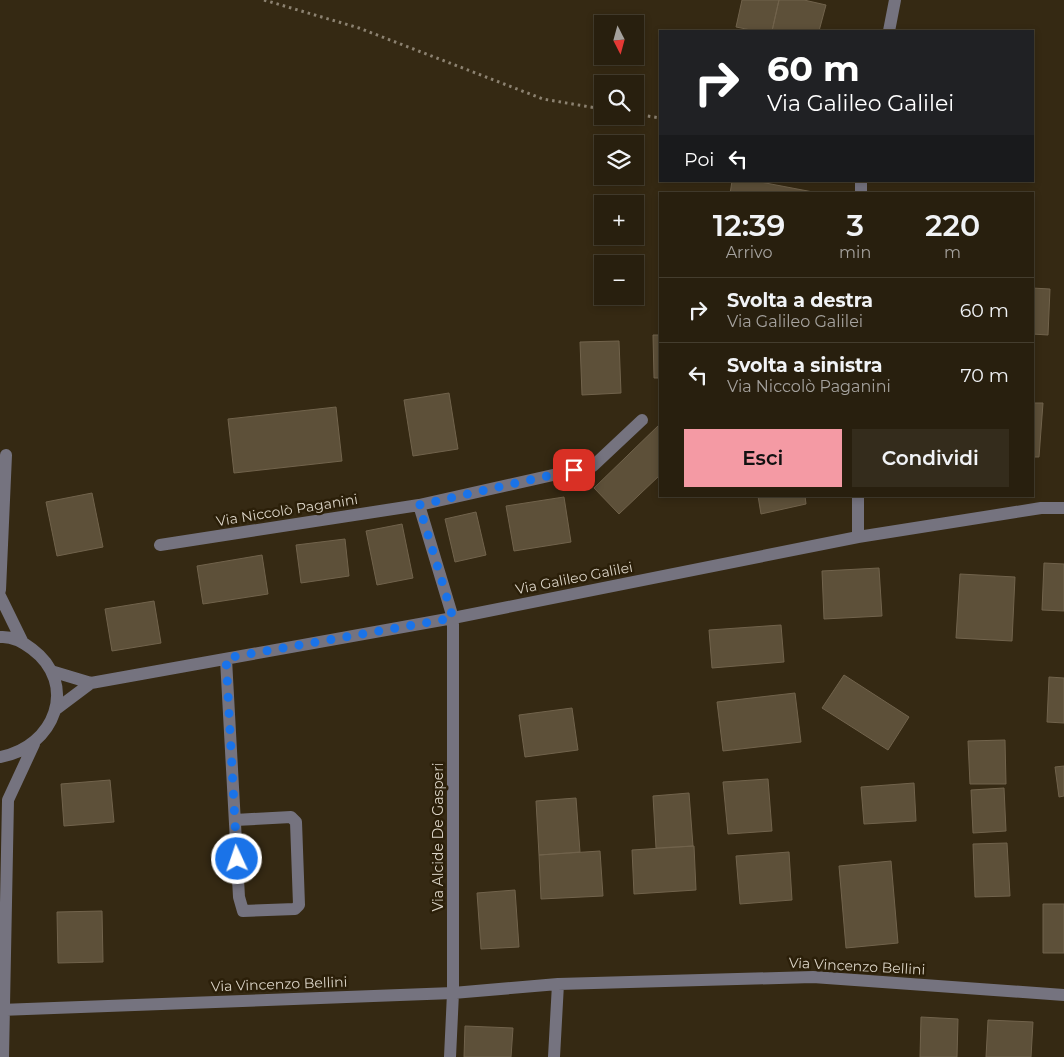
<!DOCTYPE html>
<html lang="it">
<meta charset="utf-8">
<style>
:root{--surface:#281f0e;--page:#342c1c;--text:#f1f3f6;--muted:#a5a29e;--line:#443d2e;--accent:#f49aa4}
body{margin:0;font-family:Montserrat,sans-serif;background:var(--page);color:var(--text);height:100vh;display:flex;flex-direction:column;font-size:19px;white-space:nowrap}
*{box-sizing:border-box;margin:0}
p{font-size:16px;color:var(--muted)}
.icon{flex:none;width:28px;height:28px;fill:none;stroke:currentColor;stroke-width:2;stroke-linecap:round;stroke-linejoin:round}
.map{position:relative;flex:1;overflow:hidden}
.sheet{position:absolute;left:659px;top:192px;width:375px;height:305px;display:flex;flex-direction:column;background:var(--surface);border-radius:0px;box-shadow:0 2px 8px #0003,0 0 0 1px var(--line)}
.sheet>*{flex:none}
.banner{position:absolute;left:659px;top:30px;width:375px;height:152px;border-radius:0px;box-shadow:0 2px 8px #0003,0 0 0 1px var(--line);background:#202124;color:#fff;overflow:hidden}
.needle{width:32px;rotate:174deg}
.fabs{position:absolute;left:594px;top:15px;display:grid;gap:10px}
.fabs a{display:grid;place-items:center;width:50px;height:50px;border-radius:0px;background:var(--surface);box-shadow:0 2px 8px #0003,0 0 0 1px var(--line);font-size:25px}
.pin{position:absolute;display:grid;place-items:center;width:42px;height:42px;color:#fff;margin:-21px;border-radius:10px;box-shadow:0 2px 8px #0006}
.me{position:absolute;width:55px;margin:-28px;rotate:357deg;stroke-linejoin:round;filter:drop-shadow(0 0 4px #0008)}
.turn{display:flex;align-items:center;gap:18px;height:105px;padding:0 25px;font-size:22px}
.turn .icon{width:65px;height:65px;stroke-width:2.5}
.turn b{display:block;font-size:35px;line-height:42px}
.then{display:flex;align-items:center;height:48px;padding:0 25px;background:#0003;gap:10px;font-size:19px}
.eta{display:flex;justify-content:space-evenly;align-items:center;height:85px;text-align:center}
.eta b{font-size:30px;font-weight:600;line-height:35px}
.action{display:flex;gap:10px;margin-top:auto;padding:10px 25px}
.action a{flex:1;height:58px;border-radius:0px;background:var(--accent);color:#111;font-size:20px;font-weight:600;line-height:58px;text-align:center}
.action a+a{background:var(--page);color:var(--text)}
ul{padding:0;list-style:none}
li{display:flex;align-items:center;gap:15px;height:65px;padding:0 25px;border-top:1px solid var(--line)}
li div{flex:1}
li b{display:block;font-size:19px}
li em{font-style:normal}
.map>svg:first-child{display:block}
.building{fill:#5d5039;stroke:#71634c}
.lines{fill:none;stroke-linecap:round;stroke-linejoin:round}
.path{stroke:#8c8271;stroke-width:3;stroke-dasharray:2.5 4;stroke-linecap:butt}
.minor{stroke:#75737f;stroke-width:12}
.route{stroke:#1a73e8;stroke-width:9;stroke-dasharray:0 16.2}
.labels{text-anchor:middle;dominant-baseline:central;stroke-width:5;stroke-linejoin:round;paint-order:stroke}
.street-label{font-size:14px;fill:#dbd4c7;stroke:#2b1f09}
</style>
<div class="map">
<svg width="1064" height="1057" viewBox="0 0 1064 1057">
<rect width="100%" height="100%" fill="#352913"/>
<path class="building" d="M742,0H779L772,31H756L736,27Z
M779,0H804L826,5L819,31H772Z
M732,181H755L813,192L730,194Z
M1032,288L1050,289L1048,335L1032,334Z
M653,335H660V378H654Z
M619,341L621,393L582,395L580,342Z
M449,393L458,449L413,456L404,400Z
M1032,403H1043L1039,457H1032Z
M336,407L342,461L234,473L228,419Z
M660,424V475L619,514L594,488Z
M92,493L103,547L57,556L46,502Z
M758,496H805L806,504L761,514Z
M564,497L571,542L514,551L506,506Z
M476,512L486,555L455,562L445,519Z
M402,524L413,578L377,585L366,531Z
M345,539L349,576L301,583L296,545Z
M262,555L268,594L203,604L197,566Z
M1044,563L1064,564V611L1042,610Z
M879,568L882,616L824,619L822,571Z
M960,574L1015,577L1012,641L956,638Z
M154,601L161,643L112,651L105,609Z
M781,625L784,662L712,668L709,630Z
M844,675L909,717L888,750L822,708Z
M1049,677L1064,678V723L1047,722Z
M795,693L801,742L723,751L717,702Z
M572,708L578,750L525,757L519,715Z
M1005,740L1006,784H970L968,741Z
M1064,766V796L1059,797L1055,767Z
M768,779L772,831L728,834L723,782Z
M110,780L114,822L64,826L61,784Z
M914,783L916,821L864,824L861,787Z
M1004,788L1006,831L973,833L971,790Z
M689,793L693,846L656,848L653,796Z
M576,798L580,852L539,855L536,801Z
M1007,843L1010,896L975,897L973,844Z
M694,846L696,890L634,894L632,850Z
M600,851L603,896L541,899L539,855Z
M789,852L792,900L740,904L736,856Z
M891,861L898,943L846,948L839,866Z
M515,890L519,947L481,949L477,893Z
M1043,904H1064V953H1043Z
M102,911L103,962L58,963L57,912Z
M921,1017L958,1019L957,1057H920Z
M988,1020L1033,1022L1031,1057H986Z
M465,1026L513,1028L511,1057H464Z"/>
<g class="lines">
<path class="path" d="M264,0L359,28L543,99L602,109
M635,114L660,118"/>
<path class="minor" d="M889,31L895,0
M861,194V181
M419,505L593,466L642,420
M858,537V496
M160,545L419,505L453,618V993L450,1057
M0,590L6,455
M0,596L23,643
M0,637C11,636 23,642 32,649C79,684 55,747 0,757
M226,659L239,897L243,911L295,909L299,905L296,822L291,817L235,820
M51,671L91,683L453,618L858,537L1041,508H1064
M55,710L91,683
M0,1010L453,993L558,984L813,977L1064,995
M3,1057L8,800L34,744
M554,1057L558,984"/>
</g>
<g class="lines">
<path class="route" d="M237,859L226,658L453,618L419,505L574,470"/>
</g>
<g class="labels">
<g class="street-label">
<text transform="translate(287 510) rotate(-9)">Via Niccolò Paganini</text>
<text transform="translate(574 578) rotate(-11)">Via Galileo Galilei</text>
<text transform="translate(438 837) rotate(-90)">Via Alcide De Gasperi</text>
<text transform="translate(857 966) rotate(3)">Via Vincenzo Bellini</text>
<text transform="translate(279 984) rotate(-2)">Via Vincenzo Bellini</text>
</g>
</g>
</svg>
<div class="fabs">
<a><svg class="needle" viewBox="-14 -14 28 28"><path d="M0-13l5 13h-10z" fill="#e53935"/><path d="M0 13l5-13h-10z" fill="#a5a29e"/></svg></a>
<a><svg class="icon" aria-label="search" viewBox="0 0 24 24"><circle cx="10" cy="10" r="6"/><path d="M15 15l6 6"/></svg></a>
<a><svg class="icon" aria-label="layers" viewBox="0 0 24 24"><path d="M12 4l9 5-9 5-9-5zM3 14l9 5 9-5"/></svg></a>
<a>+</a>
<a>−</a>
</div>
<div class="pin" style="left:574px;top:470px;background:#d93025"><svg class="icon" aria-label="arrive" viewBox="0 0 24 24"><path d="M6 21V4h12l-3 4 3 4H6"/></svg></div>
<svg class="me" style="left:237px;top:859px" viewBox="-20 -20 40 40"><circle r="17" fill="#1a73e8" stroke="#fff" stroke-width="3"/><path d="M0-11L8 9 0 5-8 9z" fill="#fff"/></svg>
<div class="banner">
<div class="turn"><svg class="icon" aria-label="right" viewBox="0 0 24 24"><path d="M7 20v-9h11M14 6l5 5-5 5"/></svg><div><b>60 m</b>Via Galileo Galilei</div></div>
<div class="then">Poi<svg class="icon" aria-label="left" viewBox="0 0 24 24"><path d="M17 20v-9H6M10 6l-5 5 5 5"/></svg></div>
</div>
<section class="sheet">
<div class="eta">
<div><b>12:39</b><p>Arrivo</p></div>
<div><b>3</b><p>min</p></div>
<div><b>220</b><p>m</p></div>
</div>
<ul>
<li><svg class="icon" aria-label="right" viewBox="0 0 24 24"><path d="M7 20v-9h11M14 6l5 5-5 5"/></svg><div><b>Svolta a destra</b><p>Via Galileo Galilei</p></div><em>60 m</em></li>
<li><svg class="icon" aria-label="left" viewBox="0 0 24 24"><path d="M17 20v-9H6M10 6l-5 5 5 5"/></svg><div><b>Svolta a sinistra</b><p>Via Niccolò Paganini</p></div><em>70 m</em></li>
</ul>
<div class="action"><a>Esci</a><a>Condividi</a></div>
</section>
</div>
